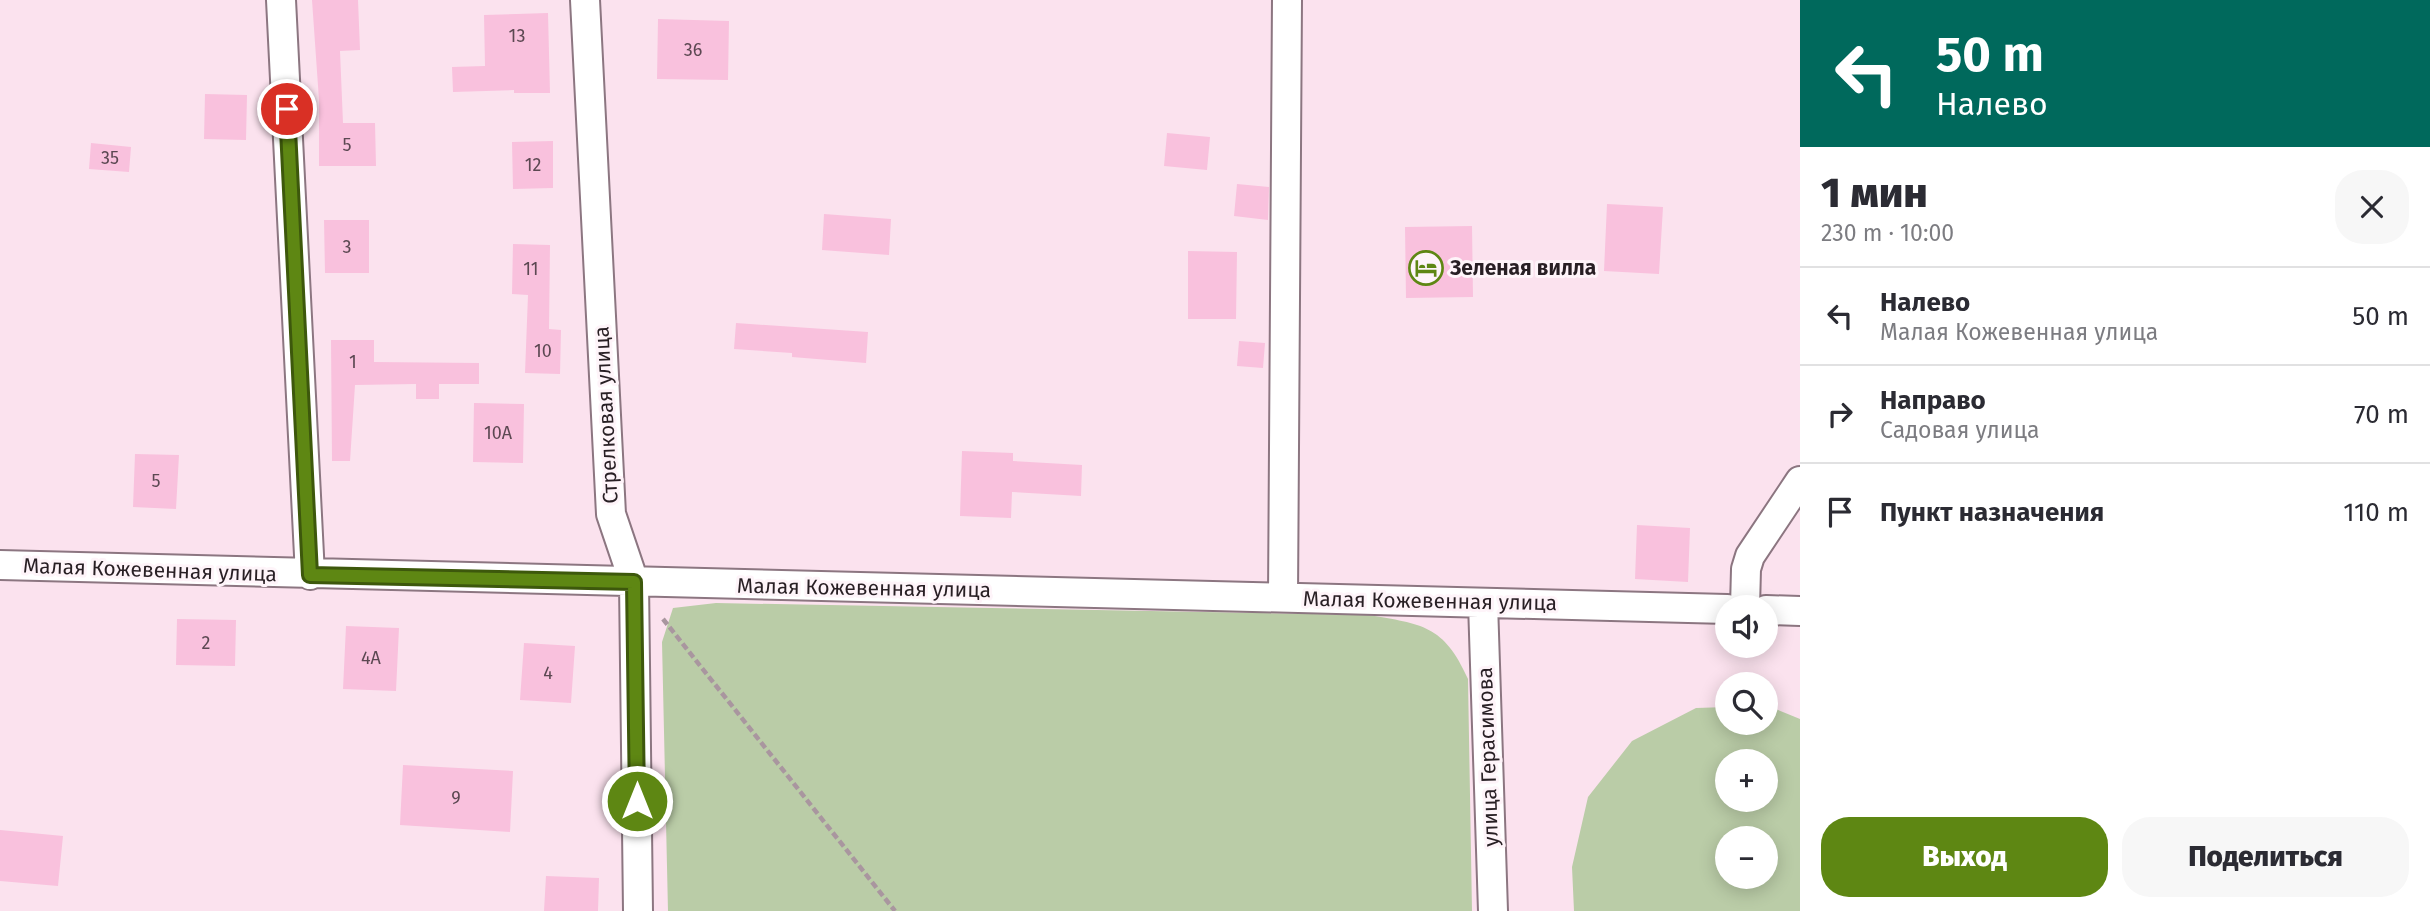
<!DOCTYPE html>
<html lang="ru">
<meta charset="utf-8">
<style>
:root{--surface:#fff;--page:#f7f7f7;--text:#2b2b33;--muted:#7c7c81;--line:#e1e1e2;--accent:#5e8713}
body{margin:0;font-family:"Fira Sans",sans-serif;background:var(--page);color:var(--text);height:100vh;display:flex;flex-direction:column;font-size:26px;white-space:nowrap}
*{box-sizing:border-box;margin:0}
p{font-size:23px;color:var(--muted)}
.icon{flex:none;width:38px;height:38px;fill:none;stroke:currentColor;stroke-width:2;stroke-linecap:round;stroke-linejoin:round}
.map{position:relative;flex:1;overflow:hidden}
.sheet{display:flex;flex-direction:column;background:var(--surface);width:630px}
.sheet>*{flex:none}
.banner{background:#00695c;color:#fff;overflow:hidden}
.tools{position:absolute;left:1715px;top:595px;display:grid;gap:14px}
.tools a{display:grid;place-items:center;width:63px;height:63px;border-radius:50%;background:var(--surface);box-shadow:0 4px 18px #0003;font-size:35px}
.pin{position:absolute;display:grid;place-items:center;width:60px;height:60px;color:#fff;margin:-30px;border:4px solid #fff;border-radius:50%;box-shadow:0 2px 7px #0007}
.me{position:absolute;width:77px;margin:-38px;rotate:0deg;stroke-linejoin:round;filter:drop-shadow(0 0 5px #0008)}
.turn{display:flex;align-items:center;gap:24px;height:147px;padding:0 21px;font-size:32px}
.turn .icon{width:91px;height:91px;stroke-width:2.5}
.turn b{display:block;font-size:49px;line-height:60px}
.round{display:grid;place-items:center;flex:none;width:74px;height:74px;border-radius:28px;background:var(--page)}
.head{display:flex;align-items:center;justify-content:space-between;height:119px;padding:0 21px}
h1{font-size:42px;font-weight:800;line-height:52px}
.action{display:flex;gap:14px;margin-top:auto;padding:14px 21px}
.action a{flex:1;height:80px;border-radius:28px;background:var(--accent);color:#fff;font-size:28px;font-weight:800;line-height:80px;text-align:center}
.action a+a{background:var(--page);color:var(--text)}
ul{padding:0;list-style:none}
li{display:flex;align-items:center;gap:21px;height:98px;padding:0 21px;border-top:2px solid var(--line)}
li div{flex:1}
li b{display:block;font-size:26px}
li em{font-style:normal}
main{display:flex;flex:1;min-height:0}
.map>svg:first-child{display:block}
.green{fill:#bacca7;fill-rule:evenodd}
.building{fill:#f9c1dd}
.lines{fill:none;stroke-linecap:round;stroke-linejoin:round}
.minor-casing{stroke:#8c7681;stroke-width:32}
.path{stroke:#a9969f;stroke-width:4.5;stroke-dasharray:7 3.5;stroke-linecap:butt}
.minor{stroke:#fff;stroke-width:28}
.route-casing{stroke:#3d580c;stroke-width:18}
.route{stroke:#5e8713;stroke-width:12}
.labels{text-anchor:middle;dominant-baseline:central;stroke-width:6;stroke-linejoin:round;paint-order:stroke}
.number-label{font-size:18px;fill:#5c4852}
.poi-label{font-size:21px;font-weight:bold;fill:#281f24;stroke:#fef4f9;text-anchor:start}
.street-label{font-size:21px;fill:#281f24;stroke:#fef4f9}
</style>
<main>
<div class="map">
<svg width="1800" height="911" viewBox="0 0 1800 911">
<rect width="100%" height="100%" fill="#fbe2ee"/>
<path class="green" d="M716,603L1368,615C1422,624 1444,625 1468,679L1472,911H668L662,642L673,608Z
M1766,705L1800,719V911H1574L1572,867L1588,797L1632,741L1696,708L1727,707V723H1766ZM1727,761H1766V800H1727ZM1727,838H1766V877H1727Z"/>
<path class="building" d="M312,0H358L360,50L340,51L343,123H375L376,166H319V100Z
M548,13L550,93H514V90L453,92L452,67L485,66L484,15Z
M658,19L729,21L728,80L657,79Z
M205,94L247,95L246,140L204,139Z
M1167,133L1210,137L1207,170L1164,166Z
M553,141V188L513,189L512,142Z
M91,143L131,147L129,172L89,169Z
M1237,184L1269,187L1268,220L1234,216Z
M1607,204L1663,207L1659,274L1604,271Z
M824,214L891,219L889,255L822,250Z
M324,220H369V273H325Z
M1472,226L1473,297L1406,298L1405,227Z
M513,244L550,245L549,329L561,330L560,374L525,373L528,295L512,294Z
M1188,251L1237,252L1236,319H1188Z
M736,323L868,332L866,363L792,357V353L734,349Z
M331,340H374V362L479,363V384H439V399H416V384L355,385L350,461H332Z
M1239,341L1265,343L1263,368L1237,366Z
M474,403L524,404L523,463L473,462Z
M962,451L1013,453V461L1082,465L1081,496L1012,492L1011,518L960,516Z
M135,454L179,455L176,509L133,507Z
M1637,525L1690,528L1688,582L1635,579Z
M177,619L236,620L235,666L176,665Z
M346,626L399,628L396,691L343,689Z
M524,643L575,646L571,703L520,700Z
M403,765L513,771L510,832L400,825Z
M0,830L63,836L58,886L0,881Z
M546,876L599,878L598,911H544Z"/>
<g class="lines">
<g class="minor-casing">
<path id="minor" d="M281,0L310,575
M585,0L611,514L634,582L638,911
M0,565L1727,609
M1283,597L1287,0
M1483,603L1493,911
M1745,607L1746,569L1750,556L1800,481
M1766,610L1800,611"/>
</g>
<path class="path" d="M663,619L895,911"/>
<use href="#minor" class="minor"/>
</g>
<g class="lines">
<g class="route-casing">
<path id="route" d="M287,109L310,575L634,582L637,801"/>
</g>
<use href="#route" class="route"/>
</g>
<defs>
<g id="hotel-ring" transform="scale(1.75)"><circle r="9.5" fill="#fef4f9" stroke="#5e8713" stroke-width="1.5"/><path d="M-6-4.5h1.5V1H6V5H4.5V3h-9V5H-6ZM-4 0a1.8 1.8 0 1 1 3.6 0ZM.5 0V-2.5h3Q6-2.5 6 0Z" fill="#5e8713"/></g>
</defs>
<g fill-rule="evenodd">
<use href="#hotel-ring" x="1426" y="268"/>
</g>
<g class="labels">
<g class="number-label">
<text x="517" y="36">13</text>
<text x="693" y="50">36</text>
<text x="347" y="145">5</text>
<text x="110" y="158">35</text>
<text x="533" y="165">12</text>
<text x="347" y="247">3</text>
<text x="531" y="269">11</text>
<text x="543" y="351">10</text>
<text x="353" y="362">1</text>
<text x="498" y="433">10А</text>
<text x="156" y="481">5</text>
<text x="206" y="643">2</text>
<text x="371" y="658">4А</text>
<text x="548" y="673">4</text>
<text x="456" y="798">9</text>
</g>
<g class="poi-label">
<text x="1450" y="268">Зеленая вилла</text>
</g>
<g class="street-label">
<text transform="translate(606 415) rotate(-93)">Стрелковая улица</text>
<text transform="translate(150 570) rotate(2)">Малая Кожевенная улица</text>
<text transform="translate(864 588) rotate(1)">Малая Кожевенная улица</text>
<text transform="translate(1430 601) rotate(1)">Малая Кожевенная улица</text>
<text transform="translate(1488 757) rotate(-92)">улица Герасимова</text>
</g>
</g>
</svg>
<div class="tools">
<a><svg class="icon" aria-label="sound" viewBox="0 0 24 24"><path d="M4 9h4l5-4v14l-5-4H4zM17 9q2 3 0 6"/></svg></a>
<a><svg class="icon" aria-label="search" viewBox="0 0 24 24"><circle cx="10" cy="10" r="6"/><path d="M15 15l6 6"/></svg></a>
<a>+</a>
<a>−</a>
</div>
<div class="pin" style="left:287px;top:109px;background:#d93025"><svg class="icon" aria-label="arrive" viewBox="0 0 24 24"><path d="M6 21V4h12l-3 4 3 4H6"/></svg></div>
<svg class="me" style="left:637px;top:801px" viewBox="-20 -20 40 40"><circle r="17" fill="#5e8713" stroke="#fff" stroke-width="3"/><path d="M0-11L8 9 0 5-8 9z" fill="#fff"/></svg>
</div>
<section class="sheet">
<div class="banner">
<div class="turn"><svg class="icon" aria-label="left" viewBox="0 0 24 24"><path d="M17 20v-9H6M10 6l-5 5 5 5"/></svg><div><b>50 m</b>Налево</div></div>
</div>
<div class="head"><div><h1>1 мин</h1><p>230 m · 10:00</p></div><a class="round"><svg class="icon" aria-label="close" viewBox="0 0 24 24"><path d="M6 6l12 12M18 6L6 18"/></svg></a></div>
<ul>
<li><svg class="icon" aria-label="left" viewBox="0 0 24 24"><path d="M17 20v-9H6M10 6l-5 5 5 5"/></svg><div><b>Налево</b><p>Малая Кожевенная улица</p></div><em>50 m</em></li>
<li><svg class="icon" aria-label="right" viewBox="0 0 24 24"><path d="M7 20v-9h11M14 6l5 5-5 5"/></svg><div><b>Направо</b><p>Садовая улица</p></div><em>70 m</em></li>
<li><svg class="icon" aria-label="arrive" viewBox="0 0 24 24"><path d="M6 21V4h12l-3 4 3 4H6"/></svg><div><b>Пункт назначения</b></div><em>110 m</em></li>
</ul>
<div class="action"><a>Выход</a><a>Поделиться</a></div>
</section>
</main>
